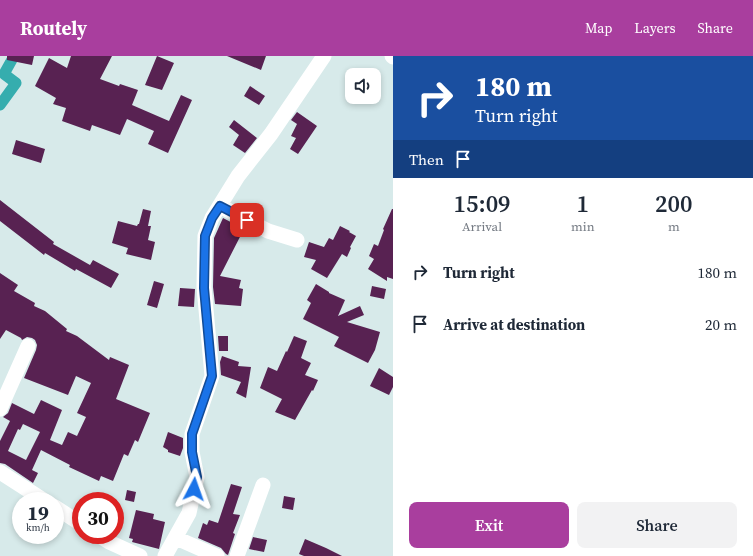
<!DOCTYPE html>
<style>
:root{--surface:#fff;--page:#f2f2f3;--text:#1f2937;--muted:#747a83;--accent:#a93e9e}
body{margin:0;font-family:"Source Serif 4",serif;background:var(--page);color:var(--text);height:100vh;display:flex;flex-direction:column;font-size:15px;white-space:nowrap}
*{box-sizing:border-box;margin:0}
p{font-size:13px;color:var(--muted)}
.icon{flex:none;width:22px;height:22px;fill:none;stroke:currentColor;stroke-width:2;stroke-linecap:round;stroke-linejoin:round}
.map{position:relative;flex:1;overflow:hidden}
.drawer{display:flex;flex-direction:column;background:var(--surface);width:360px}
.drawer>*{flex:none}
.guide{background:#1a4fa0;color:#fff;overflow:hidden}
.controls{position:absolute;left:345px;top:12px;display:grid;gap:8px}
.controls a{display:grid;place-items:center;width:36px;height:36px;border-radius:8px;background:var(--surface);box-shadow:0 2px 6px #0003;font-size:20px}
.speed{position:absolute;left:12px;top:436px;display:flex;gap:8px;font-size:20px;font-weight:700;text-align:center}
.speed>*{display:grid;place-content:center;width:52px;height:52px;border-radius:50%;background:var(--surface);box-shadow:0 2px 6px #0003;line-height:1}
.speed small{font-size:10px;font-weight:400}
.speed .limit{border:6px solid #d22;background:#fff;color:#111}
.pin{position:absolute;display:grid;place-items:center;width:34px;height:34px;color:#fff;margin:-17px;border-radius:8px;box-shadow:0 2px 6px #0006}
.me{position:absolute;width:44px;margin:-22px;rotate:4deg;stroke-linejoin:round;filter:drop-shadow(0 0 3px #0008)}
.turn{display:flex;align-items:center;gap:14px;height:84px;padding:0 16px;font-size:18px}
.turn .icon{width:52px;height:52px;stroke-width:2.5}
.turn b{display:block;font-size:28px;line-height:34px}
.then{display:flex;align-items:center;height:38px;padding:0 16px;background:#0003;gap:8px;font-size:15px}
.eta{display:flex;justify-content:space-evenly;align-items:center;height:68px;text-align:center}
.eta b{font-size:24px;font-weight:600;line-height:28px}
.button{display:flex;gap:8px;margin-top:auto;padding:8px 16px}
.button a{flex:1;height:46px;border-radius:8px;background:var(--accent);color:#fff;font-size:16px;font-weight:600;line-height:46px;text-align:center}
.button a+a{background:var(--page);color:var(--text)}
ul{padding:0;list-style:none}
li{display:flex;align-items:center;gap:12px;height:52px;padding:0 16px}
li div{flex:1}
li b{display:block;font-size:15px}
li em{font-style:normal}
header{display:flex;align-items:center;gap:24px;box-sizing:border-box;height:56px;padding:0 20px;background:var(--accent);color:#fff}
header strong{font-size:19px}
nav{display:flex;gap:22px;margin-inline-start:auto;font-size:14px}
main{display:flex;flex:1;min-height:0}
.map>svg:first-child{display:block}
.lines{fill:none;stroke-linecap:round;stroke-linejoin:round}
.canal{stroke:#35adae;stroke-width:11}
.building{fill:#582252;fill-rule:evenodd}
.minor{stroke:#fff;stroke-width:15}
.route-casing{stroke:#114b97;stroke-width:10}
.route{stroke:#1a73e8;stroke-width:7}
</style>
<header>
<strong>Routely</strong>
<nav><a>Map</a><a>Layers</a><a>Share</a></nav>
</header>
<main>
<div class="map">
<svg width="393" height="500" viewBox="0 0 393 500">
<rect width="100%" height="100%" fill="#d7eaea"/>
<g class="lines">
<path class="canal" d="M0,49L16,27L4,18L14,0"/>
</g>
<path class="building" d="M7,0H34L32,9L7,4Z
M71,0H112L100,23L119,30L120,28L138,34L132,49L169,65L181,39L192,44L168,97L148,88L154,75L127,63L120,79L92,69L90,75L62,65L66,52L53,48L56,42L35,30L49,2L67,12Z
M157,0L174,7L162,34L145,29Z
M227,0H266L261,14Z
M250,30L265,40L259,49L244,40Z
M297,56L317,70L298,98L290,93L296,82L291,80L297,68L291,64Z
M234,64L257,82L245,97L233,89L239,79L229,71Z
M16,84L45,93L41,107L12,98Z
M0,144L54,186L53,188L90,209L93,204L119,218L111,232L76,213L75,215L45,197L44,199L0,165Z
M143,153L151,155L148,170H151L148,184L155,186L151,204L126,198L128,192L112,187L118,165L137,170L138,168H139Z
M392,153H393V223L387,221V225L368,213L374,203L369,200L374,188L378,190L384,174L383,173Z
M223,162L244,173L220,220L241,224L239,232L243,233L241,250L215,248L213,231L214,182Z
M340,170L350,175L349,176L356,180L350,191L351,192L347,201L342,198L327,222L311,213L316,204L304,201L309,186L324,191L329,182L333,184Z
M0,217L18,229L14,235L35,247L34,250L45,255L67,273L66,275L77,280L109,304L110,301L129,309L116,343L150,357L138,386L135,384L128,400L124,398L113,425L101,420L99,425L69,411L70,409L41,394L32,414L38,417L33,427L5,408L0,407V385L10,365L3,361L8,357L12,347L34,358L41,344L62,354L50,384L62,389L68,376L77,380L86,361L77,357L91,327L76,320L68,339L24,322L36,294L37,289L35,284L32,282L27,281L22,284L21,282L6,274L0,283ZM23,368L40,376L26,404L8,395L18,373L20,374Z
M154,225L164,228L157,252L147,249Z
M316,228L329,236V237L345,244L338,260L360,250L364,259L347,266L380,276L375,294L368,307L334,290L339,281L303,263L311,247L307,244Z
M372,230L386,233L384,243L370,240Z
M180,232L195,233L194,251L178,250Z
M218,280H228V295H219Z
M294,280L307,285L301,302L311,307L305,319L318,324L313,335L312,334L295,364L275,356L282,343L260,332L268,311L277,315L286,295L287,296Z
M222,300L239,306L238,310L251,311L246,342L236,337L241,326L221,319L220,306Z
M379,312L393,321V331L389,339L370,330Z
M168,376L183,382V392L180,400L168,396V394L163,391Z
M231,428L242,431L233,458L240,459L233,477L235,478L228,499L226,498L221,492L198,482L203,467L207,469L209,464L218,467Z
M127,434L136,436L134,446L125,444Z
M284,440L295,442L293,454L282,452Z
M136,454L154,458L153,463L165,466L159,493L132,486L133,483L129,482Z
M253,481L267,484L264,496L249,493Z
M305,483L326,492L342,500H304L299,498Z"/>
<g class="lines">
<path class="minor" d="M392,0L393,1
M220,150L268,175L297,184
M0,353L28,290
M0,416L45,445
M55,451L81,468
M98,479L109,486L140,500
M176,482L217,500
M165,500L189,457L197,421L192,396V378L212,320L204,231L205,180L212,162L238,120L271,78L324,0
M237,500L263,429"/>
</g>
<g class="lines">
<g class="route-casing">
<path id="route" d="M194,433L197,421L192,396V378L212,320L204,232L205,180L212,162L220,150L247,164"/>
</g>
<use href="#route" class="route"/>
</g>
</svg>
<div class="controls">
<a><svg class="icon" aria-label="sound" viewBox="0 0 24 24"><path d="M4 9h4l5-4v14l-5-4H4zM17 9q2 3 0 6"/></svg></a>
</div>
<div class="speed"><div>19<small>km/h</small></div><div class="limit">30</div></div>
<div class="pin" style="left:247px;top:164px;background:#d93025"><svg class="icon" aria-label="arrive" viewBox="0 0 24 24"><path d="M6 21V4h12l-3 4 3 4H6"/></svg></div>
<svg class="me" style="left:194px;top:433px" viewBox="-20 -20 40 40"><path d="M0-17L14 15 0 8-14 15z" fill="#1a73e8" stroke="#fff" stroke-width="4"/></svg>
</div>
<section class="drawer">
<div class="guide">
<div class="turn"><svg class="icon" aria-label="right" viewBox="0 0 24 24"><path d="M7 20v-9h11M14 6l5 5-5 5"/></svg><div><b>180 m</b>Turn right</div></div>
<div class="then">Then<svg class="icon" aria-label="arrive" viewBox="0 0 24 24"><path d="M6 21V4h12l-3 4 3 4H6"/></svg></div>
</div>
<div class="eta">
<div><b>15:09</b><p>Arrival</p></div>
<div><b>1</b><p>min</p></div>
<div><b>200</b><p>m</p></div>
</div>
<ul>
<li><svg class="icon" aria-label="right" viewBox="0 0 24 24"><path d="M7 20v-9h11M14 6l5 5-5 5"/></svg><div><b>Turn right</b></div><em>180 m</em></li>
<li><svg class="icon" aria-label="arrive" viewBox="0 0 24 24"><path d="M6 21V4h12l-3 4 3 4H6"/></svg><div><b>Arrive at destination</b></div><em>20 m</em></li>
</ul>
<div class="button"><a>Exit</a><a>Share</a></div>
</section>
</main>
